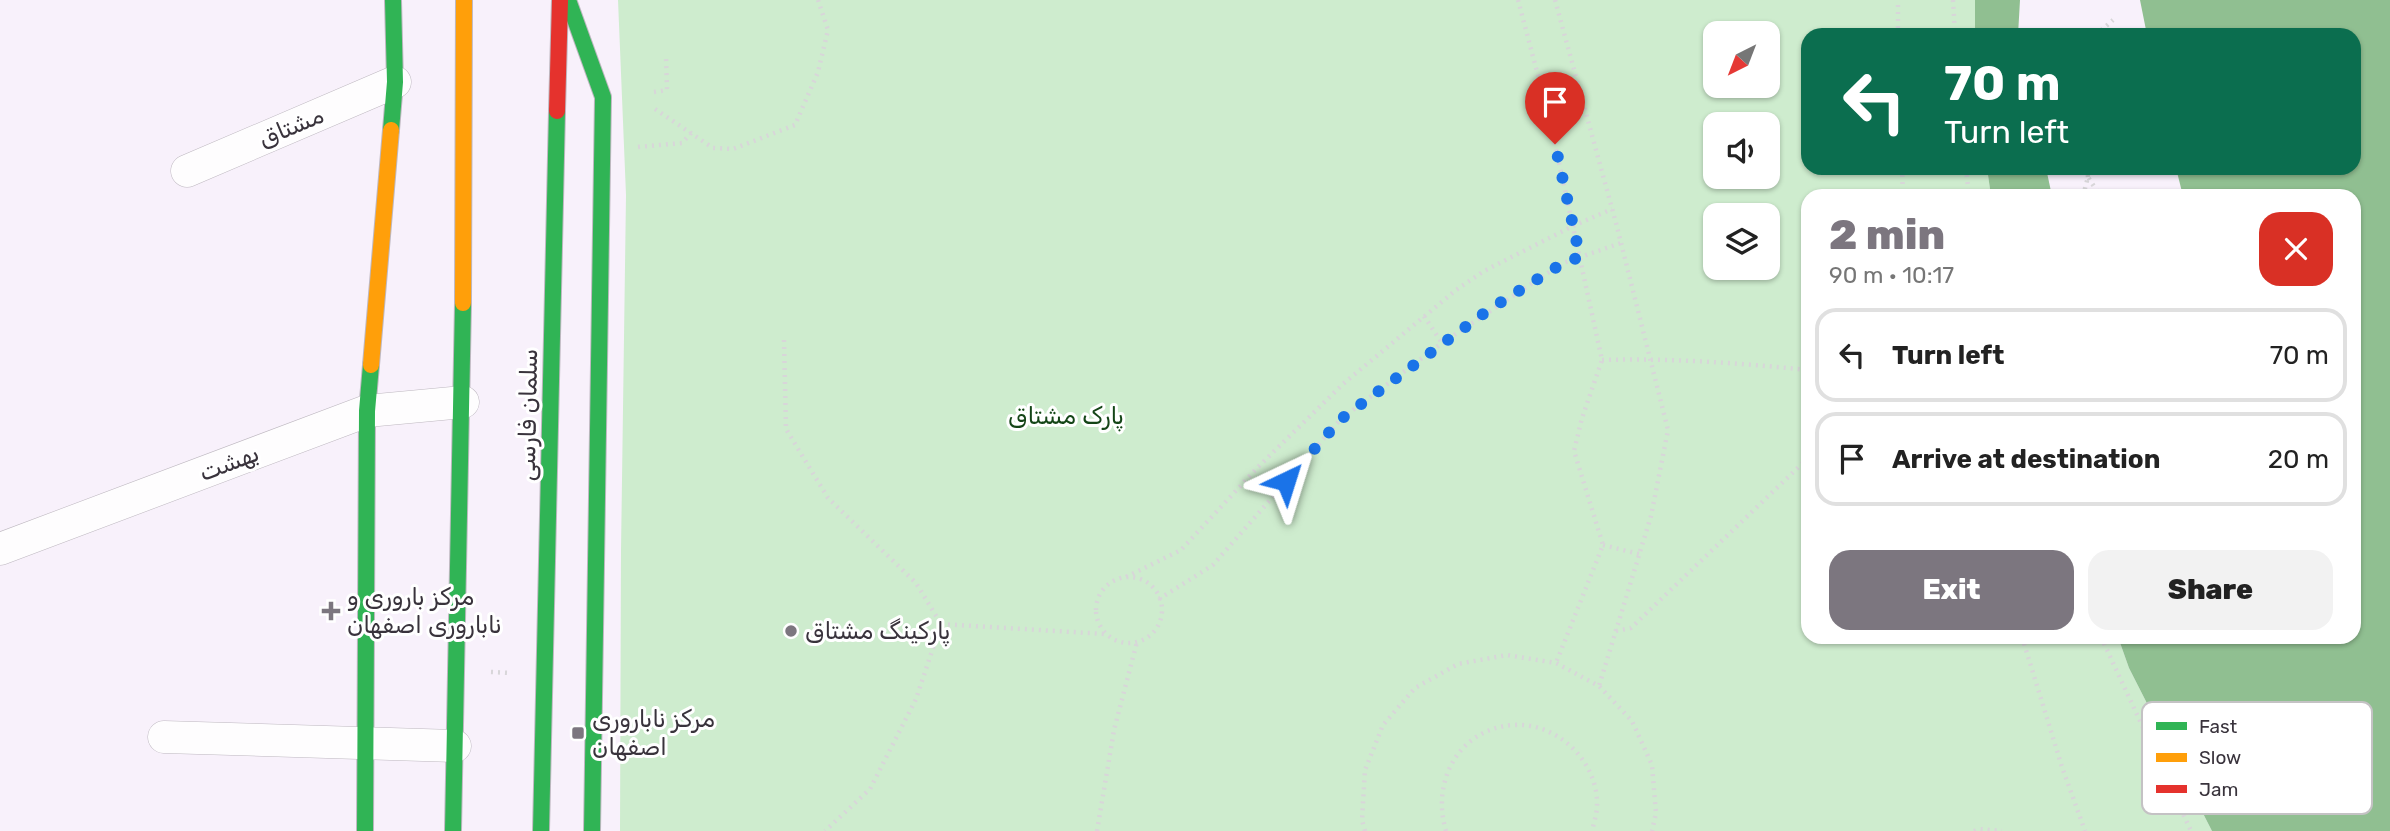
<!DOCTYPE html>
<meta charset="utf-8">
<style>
:root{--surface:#fff;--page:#f2f2f2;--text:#222;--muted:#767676;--line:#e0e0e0;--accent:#7c767f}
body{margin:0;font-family:Rubik,Vazirmatn,sans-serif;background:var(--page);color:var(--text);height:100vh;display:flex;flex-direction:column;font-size:26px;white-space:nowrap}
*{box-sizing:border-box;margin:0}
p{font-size:23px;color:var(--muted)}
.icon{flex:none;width:38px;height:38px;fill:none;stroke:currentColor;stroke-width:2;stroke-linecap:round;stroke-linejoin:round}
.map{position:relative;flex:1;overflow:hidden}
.details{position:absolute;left:1801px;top:189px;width:560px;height:455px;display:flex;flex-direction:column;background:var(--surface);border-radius:21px;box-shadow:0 2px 5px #0004}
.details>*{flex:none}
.banner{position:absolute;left:1801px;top:28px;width:560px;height:147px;border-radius:21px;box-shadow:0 2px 5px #0004;background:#0b6e4f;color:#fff;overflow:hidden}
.needle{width:46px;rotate:222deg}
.controls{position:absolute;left:1703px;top:21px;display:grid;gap:14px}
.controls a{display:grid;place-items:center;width:77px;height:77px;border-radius:14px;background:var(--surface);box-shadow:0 2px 5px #0004;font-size:35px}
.pin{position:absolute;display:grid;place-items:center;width:60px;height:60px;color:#fff;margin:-72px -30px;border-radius:50% 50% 50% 0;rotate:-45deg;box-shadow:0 0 7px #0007}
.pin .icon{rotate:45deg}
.me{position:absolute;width:77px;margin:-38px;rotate:41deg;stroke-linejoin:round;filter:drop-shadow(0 0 5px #0008)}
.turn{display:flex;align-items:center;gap:24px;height:147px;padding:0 28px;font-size:32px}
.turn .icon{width:91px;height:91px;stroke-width:2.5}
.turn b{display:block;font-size:49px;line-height:60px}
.round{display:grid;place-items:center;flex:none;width:74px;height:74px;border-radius:21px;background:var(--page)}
.overview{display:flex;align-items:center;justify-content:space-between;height:119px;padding:0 28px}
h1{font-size:42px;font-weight:800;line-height:52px;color:var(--accent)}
.button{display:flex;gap:14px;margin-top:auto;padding:14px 28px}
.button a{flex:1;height:80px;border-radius:21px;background:var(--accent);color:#fff;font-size:28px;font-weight:800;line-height:80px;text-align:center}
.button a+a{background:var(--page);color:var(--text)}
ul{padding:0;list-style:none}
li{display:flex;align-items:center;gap:21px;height:94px;margin:0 14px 10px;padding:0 14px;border:4px solid var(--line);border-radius:21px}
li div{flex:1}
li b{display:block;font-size:26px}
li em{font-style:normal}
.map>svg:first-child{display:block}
.green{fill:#ceecce;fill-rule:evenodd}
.water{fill:#90bf91}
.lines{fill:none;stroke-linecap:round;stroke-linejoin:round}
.street-casing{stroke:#beb8c0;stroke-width:33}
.fast-casing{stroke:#beb8c0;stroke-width:18}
.slow-casing{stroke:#beb8c0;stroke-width:18}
.jam-casing{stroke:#beb8c0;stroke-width:18}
.path{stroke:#d8d6d9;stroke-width:4.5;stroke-dasharray:2 5;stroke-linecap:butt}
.street{stroke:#fefdfe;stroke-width:32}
.fast{stroke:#30b455;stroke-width:16}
.slow{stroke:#ff9f0a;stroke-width:16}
.jam{stroke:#e5322d;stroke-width:16}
.route{stroke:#1a73e8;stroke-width:12;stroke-dasharray:0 21.6}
.poi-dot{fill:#7c767f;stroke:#fff;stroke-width:2.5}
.labels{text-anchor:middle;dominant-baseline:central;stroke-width:6;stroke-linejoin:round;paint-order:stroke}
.street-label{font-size:24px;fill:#39333c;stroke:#fff}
.park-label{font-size:24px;fill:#144517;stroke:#fff}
.poi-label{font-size:24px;fill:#39333c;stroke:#fff;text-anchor:start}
.key{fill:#fff;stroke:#c4c2c4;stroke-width:2}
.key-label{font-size:19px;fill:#39333c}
</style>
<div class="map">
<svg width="2390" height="831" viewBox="0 0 2390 831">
<rect width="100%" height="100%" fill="#f8f1fb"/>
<path class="green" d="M618,0H1975V35H1808V168H1987L1991,196H1808V637H2118L2129,668L2212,831H620L621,551L626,195ZM1715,33H1768V86H1715ZM1715,124H1768V177H1715ZM1715,215H1768V268H1715Z"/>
<path class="water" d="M1975,0H2020L2018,35H1975Z
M2140,0H2390V831H2212L2129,668L2118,637H2181L2194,642H2204L2213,637H2354V196H2183L2176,168H2354V35H2147Z
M1987,168H2046L2052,196H1991Z"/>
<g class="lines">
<g class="street-casing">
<path id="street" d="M187,171L395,82
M0,549L367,411L463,402
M164,737L455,746"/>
</g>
<g class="fast-casing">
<path id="fast" d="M568,0L603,97L592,831
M391,130L395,82L393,0
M365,831L367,411L371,365
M453,831L463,303
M541,831L557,111"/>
</g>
<g class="slow-casing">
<path id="slow" d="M463,303L464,0
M371,365L391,130"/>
</g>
<g class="jam-casing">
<path id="jam" d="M557,111L560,0"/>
</g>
<path class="path" d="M1518,0L1549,117L1602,360L1582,418L1574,451L1603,545L1556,663
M1555,0L1616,223L1668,430L1651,516L1599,686
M1953,0L1955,35
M1898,35V0
M2096,35L2113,20
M654,92L667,90L666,57
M655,109L713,148L733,149L795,125L818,72L828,30L818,0
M638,147L682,143L692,132
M1902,168L1903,196
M1966,168L1969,196
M2087,168L2088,177
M2083,196L2088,177L2100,196
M1424,316L1442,343
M784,340L786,429L828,498L916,583L941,624L916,699L870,789L825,831
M1602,360C1671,358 1739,363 1808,370
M1603,545L1639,554
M1126,577L1181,550L1257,468L1343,384L1456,290L1484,271L1573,226L1612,209
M1096 610a33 33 0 1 1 66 0a33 33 0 1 1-66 0Z
M1159,599L1213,565L1341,419L1442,343L1563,263L1621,243
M941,624L1105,634
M1616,631L1631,628L1808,458
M2022,637L2062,767L2085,831
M2101,637L2191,831
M2184,637L2192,640L2201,637
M491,672L510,673
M1097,831L1114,730L1137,642
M1365,831L1362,820L1365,770L1383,725L1415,688L1458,664L1507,655L1556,663L1599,686L1632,721L1652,765L1656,813L1652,831
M1446,831C1431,782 1458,729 1513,725C1557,722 1598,761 1597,805C1597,813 1594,823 1592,831
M1974,831L1979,829L2002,831"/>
<use href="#street" class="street"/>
<use href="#fast" class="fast"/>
<use href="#slow" class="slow"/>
<use href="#jam" class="jam"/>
</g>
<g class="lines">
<path class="route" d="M1286,481L1341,419L1487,311L1563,263L1580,257L1555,144"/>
</g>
<g class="poi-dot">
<path d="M327.5 600.5h7v7h7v7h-7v7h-7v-7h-7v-7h7z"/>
<circle cx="791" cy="631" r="7"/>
<rect x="571" y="726" width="14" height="14" rx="3.5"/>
</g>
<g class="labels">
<g class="street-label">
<text transform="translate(291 127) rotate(-23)">مشتاق</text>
<text transform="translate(528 415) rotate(-89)">سلمان فارسی</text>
<text transform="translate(229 463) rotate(-21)">بهشت</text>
</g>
<g class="park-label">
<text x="1066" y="416">پارک مشتاق</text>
</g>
<g class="poi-label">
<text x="347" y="597">مرکز باروری و<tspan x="347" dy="28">ناباروری اصفهان</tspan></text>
<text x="805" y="631">پارکینگ مشتاق</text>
<text x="592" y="719">مرکز ناباروری<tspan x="592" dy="28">اصفهان</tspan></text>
</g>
</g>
<rect x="2142" y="702" width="230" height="112" rx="10" class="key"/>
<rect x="2156" y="722" width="31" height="8" fill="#30b455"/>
<rect x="2156" y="753" width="31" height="9" fill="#ff9f0a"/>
<rect x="2156" y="785" width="31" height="8" fill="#e5322d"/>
<g class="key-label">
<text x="2199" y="733">Fast</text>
<text x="2199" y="764">Slow</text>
<text x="2199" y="796">Jam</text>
</g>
</svg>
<div class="controls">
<a><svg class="needle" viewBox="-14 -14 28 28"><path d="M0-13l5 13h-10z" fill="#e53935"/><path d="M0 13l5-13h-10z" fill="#767676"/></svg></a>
<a><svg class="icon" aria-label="sound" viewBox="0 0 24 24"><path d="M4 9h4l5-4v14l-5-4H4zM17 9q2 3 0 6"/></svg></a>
<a><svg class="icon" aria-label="layers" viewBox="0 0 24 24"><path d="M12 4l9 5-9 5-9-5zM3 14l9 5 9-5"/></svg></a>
</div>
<div class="pin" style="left:1555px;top:144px;background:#d93025"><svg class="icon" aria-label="arrive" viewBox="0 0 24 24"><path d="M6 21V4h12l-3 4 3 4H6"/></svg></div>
<svg class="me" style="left:1286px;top:481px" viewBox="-20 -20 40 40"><path d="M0-17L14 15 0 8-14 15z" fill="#1a73e8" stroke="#fff" stroke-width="4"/></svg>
<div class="banner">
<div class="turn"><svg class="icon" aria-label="left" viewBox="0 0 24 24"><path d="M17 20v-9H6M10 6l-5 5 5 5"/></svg><div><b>70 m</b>Turn left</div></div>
</div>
<section class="details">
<div class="overview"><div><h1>2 min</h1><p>90 m · 10:17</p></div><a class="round" style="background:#d93025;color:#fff"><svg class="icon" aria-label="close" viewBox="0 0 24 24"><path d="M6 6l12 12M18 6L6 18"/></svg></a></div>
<ul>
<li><svg class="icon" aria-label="left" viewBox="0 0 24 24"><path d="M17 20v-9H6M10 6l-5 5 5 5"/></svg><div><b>Turn left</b></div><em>70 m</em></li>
<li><svg class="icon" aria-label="arrive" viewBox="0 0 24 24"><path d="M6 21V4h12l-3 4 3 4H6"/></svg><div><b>Arrive at destination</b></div><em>20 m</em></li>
</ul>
<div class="button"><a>Exit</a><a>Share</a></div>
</section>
</div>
